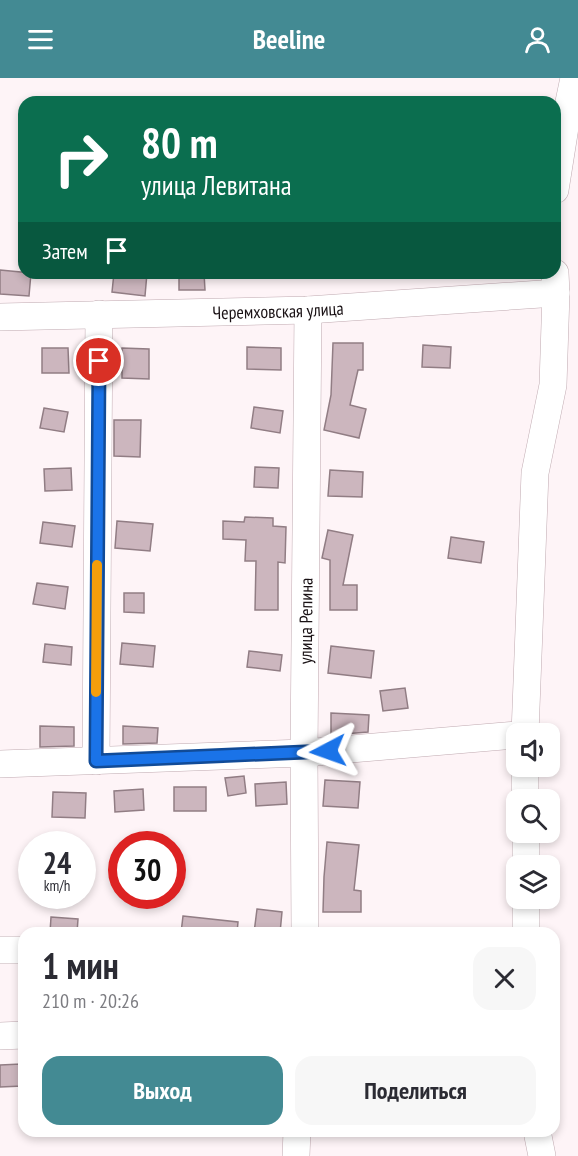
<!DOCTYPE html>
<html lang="ru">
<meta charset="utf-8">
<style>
:root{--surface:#fff;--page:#f7f7f7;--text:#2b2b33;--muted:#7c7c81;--accent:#438a93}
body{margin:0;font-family:"PT Sans Narrow",sans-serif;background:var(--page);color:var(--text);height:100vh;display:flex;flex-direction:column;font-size:22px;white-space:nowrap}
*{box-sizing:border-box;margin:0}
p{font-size:20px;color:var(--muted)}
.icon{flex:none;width:33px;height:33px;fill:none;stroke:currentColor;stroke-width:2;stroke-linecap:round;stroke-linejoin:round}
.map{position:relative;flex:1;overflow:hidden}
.side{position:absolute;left:18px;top:849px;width:542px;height:210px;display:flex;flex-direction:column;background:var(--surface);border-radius:18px;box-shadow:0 3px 9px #0003}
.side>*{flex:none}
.guide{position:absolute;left:18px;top:18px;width:543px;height:183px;border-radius:18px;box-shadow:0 3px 9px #0003;background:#0b6e4f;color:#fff;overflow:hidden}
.controls{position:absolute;left:506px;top:645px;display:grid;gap:12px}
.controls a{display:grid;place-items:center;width:54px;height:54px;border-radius:12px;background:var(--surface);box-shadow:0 3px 9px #0003;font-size:30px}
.speed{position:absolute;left:18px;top:753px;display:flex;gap:12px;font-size:30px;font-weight:700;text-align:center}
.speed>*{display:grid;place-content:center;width:78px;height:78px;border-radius:50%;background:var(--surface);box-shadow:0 3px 9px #0003;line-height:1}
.speed small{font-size:15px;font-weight:400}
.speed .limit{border:9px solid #d22;background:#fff;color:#111}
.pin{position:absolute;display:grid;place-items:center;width:51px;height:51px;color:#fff;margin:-26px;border:3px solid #fff;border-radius:50%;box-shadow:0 2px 6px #0007}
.me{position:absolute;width:66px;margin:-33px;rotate:266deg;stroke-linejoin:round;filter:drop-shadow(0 0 4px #0008)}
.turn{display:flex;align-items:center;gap:21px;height:126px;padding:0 24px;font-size:27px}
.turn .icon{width:78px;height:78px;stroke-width:2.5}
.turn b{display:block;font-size:42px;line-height:51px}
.then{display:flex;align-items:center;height:57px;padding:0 24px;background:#0003;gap:12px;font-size:22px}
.round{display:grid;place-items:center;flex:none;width:63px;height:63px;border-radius:18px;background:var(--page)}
.head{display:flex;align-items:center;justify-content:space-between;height:102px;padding:0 24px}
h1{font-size:36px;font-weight:700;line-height:45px}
.cta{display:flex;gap:12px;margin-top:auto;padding:12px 24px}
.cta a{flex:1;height:69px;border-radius:18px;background:var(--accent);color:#fff;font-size:24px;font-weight:700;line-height:69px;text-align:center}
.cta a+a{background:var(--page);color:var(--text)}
header{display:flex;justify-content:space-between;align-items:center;height:78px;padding:0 24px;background:var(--accent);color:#fff;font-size:27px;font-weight:700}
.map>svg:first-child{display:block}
.building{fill:#ccb6be;stroke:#917d84;stroke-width:1.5}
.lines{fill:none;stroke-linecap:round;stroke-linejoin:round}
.minor-casing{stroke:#c0aab1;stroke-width:28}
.minor{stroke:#fff;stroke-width:27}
.route-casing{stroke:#114b97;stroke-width:15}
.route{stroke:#1a73e8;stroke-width:10}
.slow{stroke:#f59e0b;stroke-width:10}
.labels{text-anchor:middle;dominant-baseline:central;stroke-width:6;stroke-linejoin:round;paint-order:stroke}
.street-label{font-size:18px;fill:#191114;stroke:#fff}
</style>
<header><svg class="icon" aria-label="menu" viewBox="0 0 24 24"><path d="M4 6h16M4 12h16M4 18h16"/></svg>Beeline<svg class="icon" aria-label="person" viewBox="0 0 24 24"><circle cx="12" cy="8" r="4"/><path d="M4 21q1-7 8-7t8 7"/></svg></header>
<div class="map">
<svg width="578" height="1078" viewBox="0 0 578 1078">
<rect width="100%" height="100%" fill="#fef4f7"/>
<path class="building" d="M0,192L31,195L29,218L0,216Z
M114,195H147L145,218L112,214Z
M179,195H204L205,212H179Z
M333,265H363V292H358L350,327L366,331L359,360L324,352L331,317Z
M423,267L451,269L450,290L422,289Z
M247,269L281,270V292L247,291Z
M42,270H68L69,295H42Z
M122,270L149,271V301L122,300Z
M254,329L283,333L280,355L251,350Z
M44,330L68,334L64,354L40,350Z
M114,342H141L140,379L114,378Z
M255,389L279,390L278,410L254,409Z
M71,390L72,412L45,413L44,391Z
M330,392L363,394L362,419L328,418Z
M245,439L273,440V448L286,449L285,485L278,484V532H255L256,483H245L246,462L223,461V443L244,444Z
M117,443L153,446L150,473L115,470Z
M43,444L75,448L72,469L40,465Z
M328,452L353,457L343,507H357V532H330V482L322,480Z
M451,459L484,464L481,485L448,480Z
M37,505L68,509L65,531L33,526Z
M124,515H144V535L124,534Z
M122,565L155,568L153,589L120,586Z
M45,566L72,569L71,587L43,584Z
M331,568L374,573L371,600L328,595Z
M249,573L282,577L280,593L247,589Z
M405,610L408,630L383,633L380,613Z
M331,635L369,637L368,654L331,657Z
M40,648L74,649V668L40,669Z
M123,648L158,650L157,665L123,666Z
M244,698L246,715L228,718L225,700Z
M325,702L360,704L358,730L323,728Z
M286,704L287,726L256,728L255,706Z
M174,709H206V733H174Z
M143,711L144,732L115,734L114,713Z
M53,714L86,715L85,740L52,739Z
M327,764L359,767L354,812L361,813V834H323L324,799Z
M257,831L282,834L280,855H254Z
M183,838L238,844L237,855H181Z
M51,839L78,841L77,855H50Z
M21,986L22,1008L0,1009V987Z"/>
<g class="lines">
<g class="minor-casing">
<g id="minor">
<path d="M555,112L569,24L574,0"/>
<path id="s1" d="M0,239L308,232L556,215"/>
<path d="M525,656L535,395L553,307L556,215L555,195"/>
<path d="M96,683L99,236"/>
<path d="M0,686L304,675L516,657"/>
<path d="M525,688V722"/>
<path d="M526,754V788"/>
<path d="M526,820V855"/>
<path id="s2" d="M305,855L304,675L308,232"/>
<path d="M0,872H24"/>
<path d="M0,958L24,957"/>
<path d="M537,1053L542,1078"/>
<path d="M296,1078L297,1053"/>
</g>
</g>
<use href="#minor" class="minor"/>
</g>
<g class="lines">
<g class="route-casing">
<path id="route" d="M99,283L96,683L328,673"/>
</g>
<use href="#route" class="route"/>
<path class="slow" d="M96,614L97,487"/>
</g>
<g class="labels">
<g class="street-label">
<text stroke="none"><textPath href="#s1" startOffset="278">Черемховская улица</textPath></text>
<text stroke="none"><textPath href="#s2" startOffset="312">улица Репина</textPath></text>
</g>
</g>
</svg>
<div class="controls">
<a><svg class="icon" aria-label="sound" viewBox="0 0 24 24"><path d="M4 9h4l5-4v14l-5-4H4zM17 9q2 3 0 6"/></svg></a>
<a><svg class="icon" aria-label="search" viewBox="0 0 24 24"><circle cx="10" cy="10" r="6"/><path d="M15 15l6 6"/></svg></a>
<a><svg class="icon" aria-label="layers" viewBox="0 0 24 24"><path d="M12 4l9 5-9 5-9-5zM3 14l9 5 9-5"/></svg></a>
</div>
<div class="speed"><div>24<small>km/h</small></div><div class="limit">30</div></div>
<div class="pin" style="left:99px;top:283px;background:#d93025"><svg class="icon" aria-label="arrive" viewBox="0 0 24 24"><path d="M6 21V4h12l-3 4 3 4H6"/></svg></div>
<svg class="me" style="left:328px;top:673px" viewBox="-20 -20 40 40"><path d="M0-17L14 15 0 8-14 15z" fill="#1a73e8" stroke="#fff" stroke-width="4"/></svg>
<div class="guide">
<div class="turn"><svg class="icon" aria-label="right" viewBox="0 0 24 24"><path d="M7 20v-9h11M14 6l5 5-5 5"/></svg><div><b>80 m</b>улица Левитана</div></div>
<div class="then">Затем<svg class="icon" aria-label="arrive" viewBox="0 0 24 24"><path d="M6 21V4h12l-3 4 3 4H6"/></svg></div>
</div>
<section class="side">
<div class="head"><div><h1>1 мин</h1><p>210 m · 20:26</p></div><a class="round"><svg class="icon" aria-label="close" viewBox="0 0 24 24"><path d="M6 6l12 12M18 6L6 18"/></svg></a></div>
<div class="cta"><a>Выход</a><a>Поделиться</a></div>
</section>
</div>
